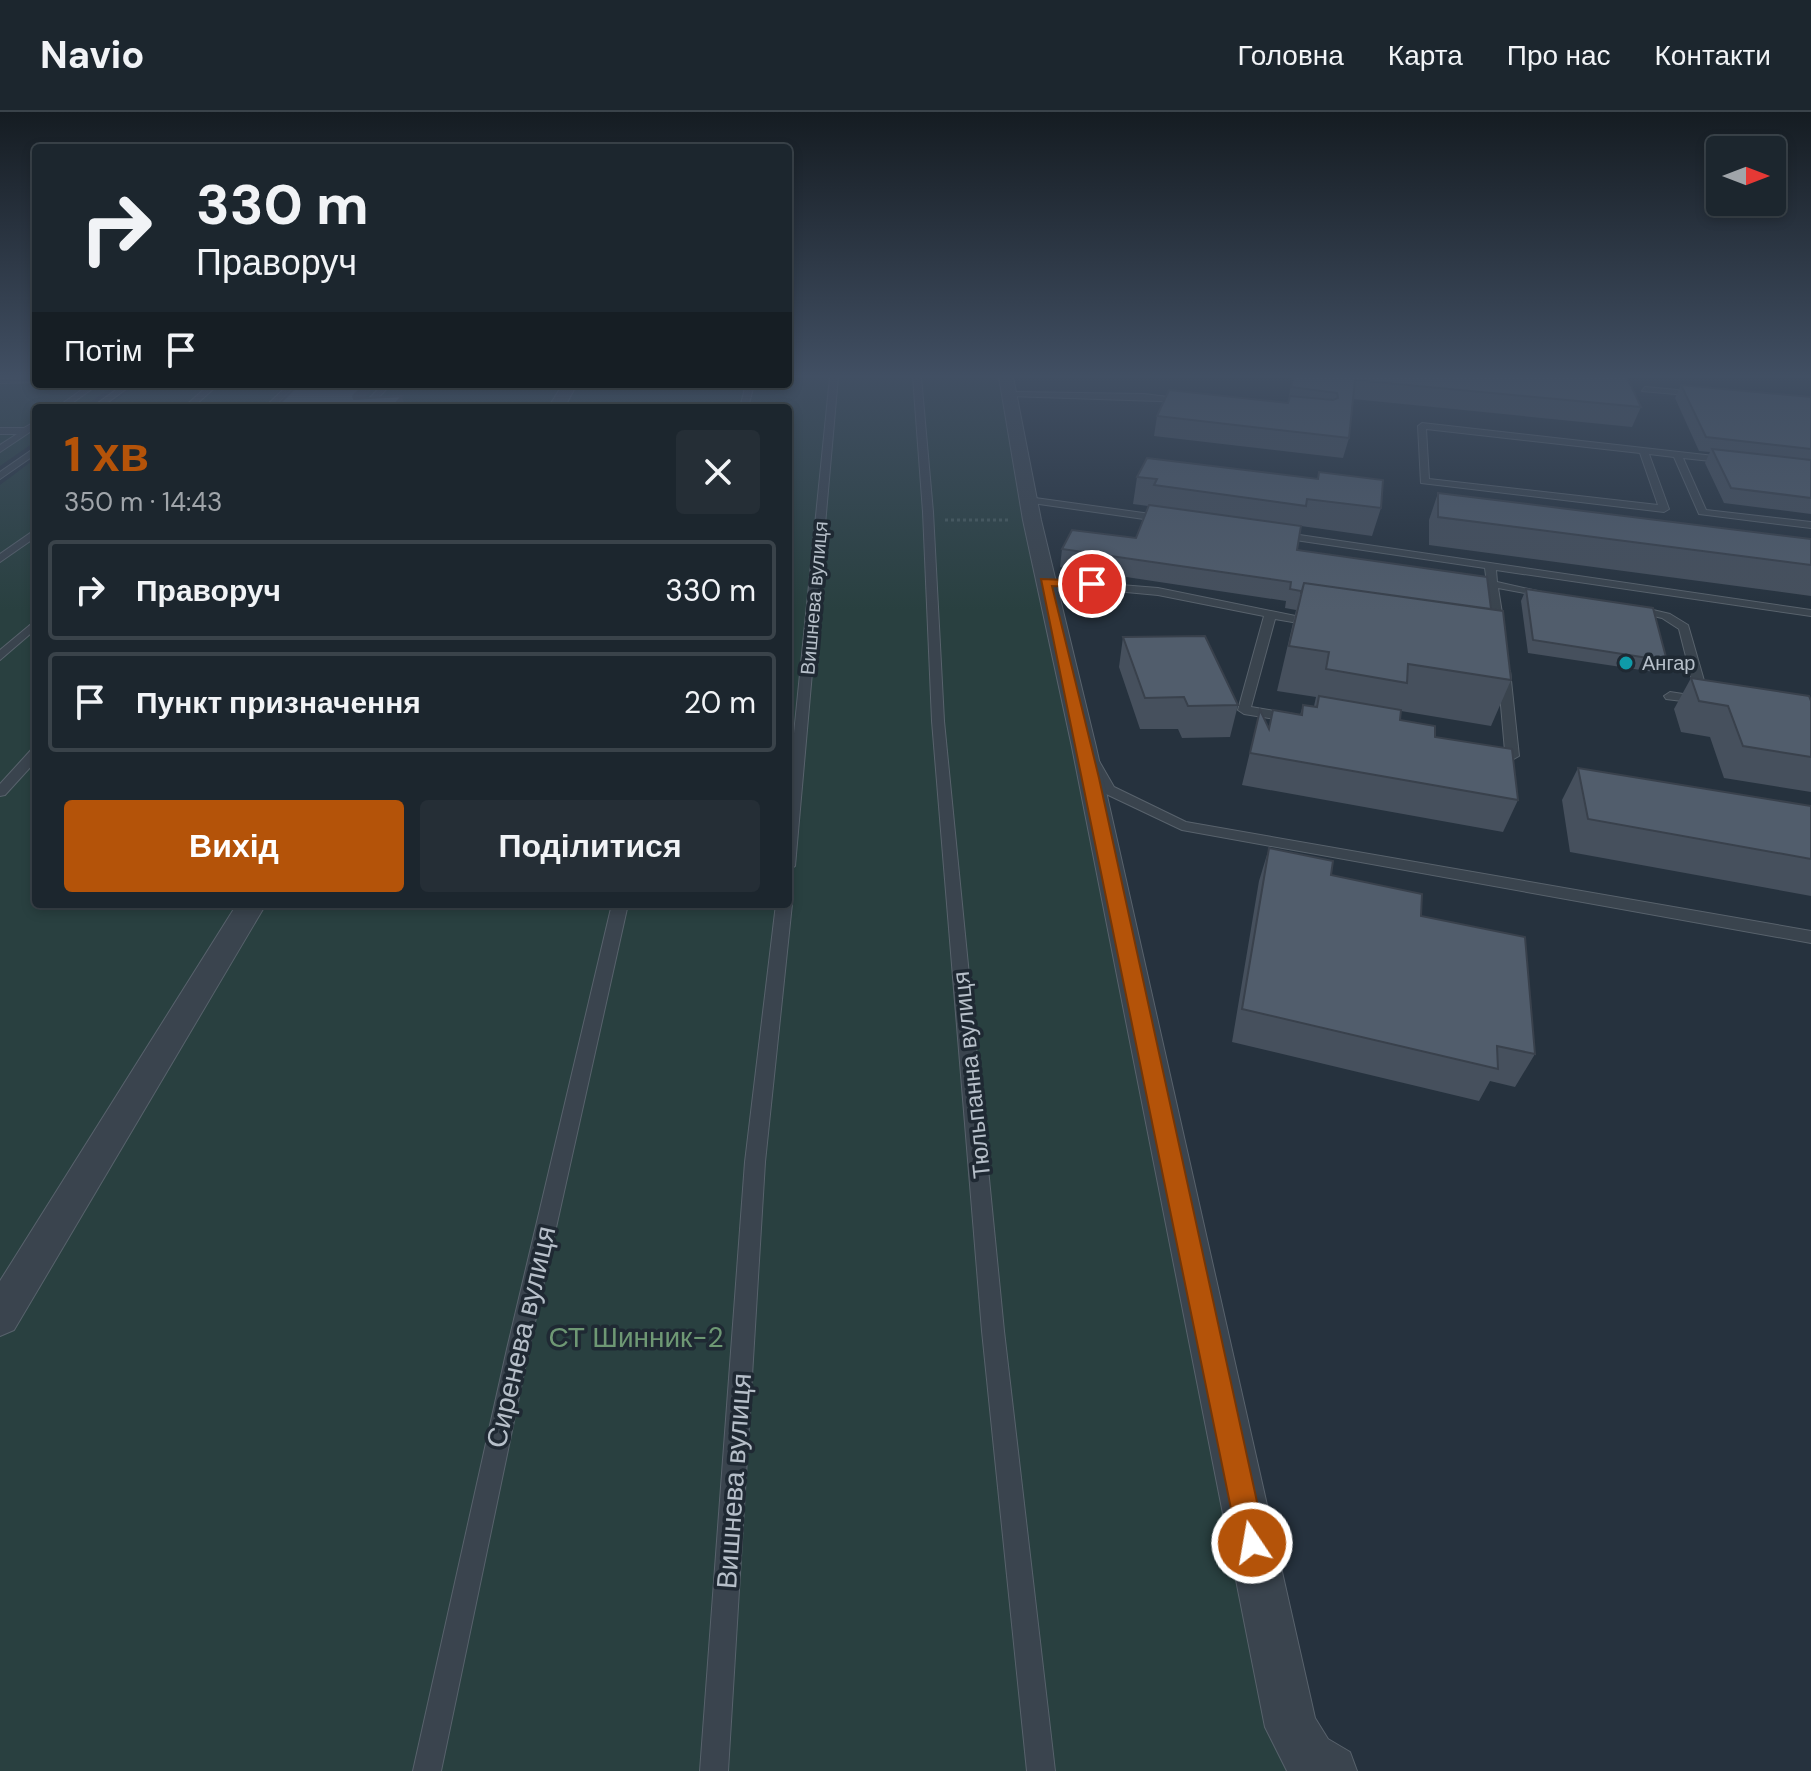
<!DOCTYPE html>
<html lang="uk">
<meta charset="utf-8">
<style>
:root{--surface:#1c262e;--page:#252e36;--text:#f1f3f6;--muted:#a0a5aa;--line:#3a434a;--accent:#b45309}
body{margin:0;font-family:"DM Sans",sans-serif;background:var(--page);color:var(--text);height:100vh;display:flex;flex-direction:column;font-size:30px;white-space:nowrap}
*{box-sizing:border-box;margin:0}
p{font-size:26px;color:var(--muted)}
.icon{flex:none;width:44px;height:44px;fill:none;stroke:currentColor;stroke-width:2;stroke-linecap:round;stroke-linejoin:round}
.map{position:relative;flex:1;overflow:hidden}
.details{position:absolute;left:32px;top:292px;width:760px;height:504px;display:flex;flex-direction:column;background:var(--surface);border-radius:8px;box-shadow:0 4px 12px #0003,0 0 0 2px var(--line)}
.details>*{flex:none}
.hud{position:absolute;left:32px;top:32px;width:760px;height:244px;border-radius:8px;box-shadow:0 4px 12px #0003,0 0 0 2px var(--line);background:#1c262e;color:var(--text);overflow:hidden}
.needle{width:52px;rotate:90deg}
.buttons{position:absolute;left:1706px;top:24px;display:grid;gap:16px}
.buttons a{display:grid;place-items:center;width:80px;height:80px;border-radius:8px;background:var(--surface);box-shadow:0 4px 12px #0003,0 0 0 2px var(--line);font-size:40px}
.pin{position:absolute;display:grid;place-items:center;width:68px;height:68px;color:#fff;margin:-34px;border:4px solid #fff;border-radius:50%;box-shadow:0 2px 8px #0007}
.me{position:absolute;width:88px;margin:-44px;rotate:348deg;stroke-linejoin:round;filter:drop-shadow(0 0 6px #0008)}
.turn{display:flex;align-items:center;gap:28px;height:168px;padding:0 32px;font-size:36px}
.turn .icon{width:104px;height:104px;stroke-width:2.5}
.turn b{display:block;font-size:56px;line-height:68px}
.then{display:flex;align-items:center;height:76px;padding:0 32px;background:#0003;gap:16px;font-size:30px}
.round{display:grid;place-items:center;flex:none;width:84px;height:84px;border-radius:8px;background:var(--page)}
.summary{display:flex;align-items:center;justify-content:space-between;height:136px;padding:0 32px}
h1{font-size:48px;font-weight:700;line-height:60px;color:var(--accent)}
.button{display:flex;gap:16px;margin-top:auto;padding:16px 32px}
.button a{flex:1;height:92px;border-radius:8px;background:var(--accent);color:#fff;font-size:32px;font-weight:700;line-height:92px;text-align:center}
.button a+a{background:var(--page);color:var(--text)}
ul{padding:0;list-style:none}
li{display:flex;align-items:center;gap:24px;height:100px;margin:0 16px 12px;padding:0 16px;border:4px solid var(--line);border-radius:8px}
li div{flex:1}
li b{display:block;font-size:30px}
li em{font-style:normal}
header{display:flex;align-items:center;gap:48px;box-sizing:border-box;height:112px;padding:0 40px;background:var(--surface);border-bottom:2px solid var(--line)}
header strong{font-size:38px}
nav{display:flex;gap:44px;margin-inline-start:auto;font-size:28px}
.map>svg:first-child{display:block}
.green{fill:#294040}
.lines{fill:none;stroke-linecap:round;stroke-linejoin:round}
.lane-casing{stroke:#58626c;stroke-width:2}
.street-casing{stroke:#58626c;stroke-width:2}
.path{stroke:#485d5e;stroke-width:3;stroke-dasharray:3 3;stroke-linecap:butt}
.lane{fill:#3a444e;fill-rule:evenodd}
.street{fill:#3a444e;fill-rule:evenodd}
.wall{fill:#46505d}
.shaded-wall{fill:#39414c}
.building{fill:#515d6c;stroke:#39414c;stroke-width:2}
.route{fill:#b45309;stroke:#753606;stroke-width:2}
.culture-dot{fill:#0f9aa8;stroke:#1f2933;stroke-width:3}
.labels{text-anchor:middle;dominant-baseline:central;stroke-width:7;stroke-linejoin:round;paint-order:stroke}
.far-street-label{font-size:20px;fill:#b6bfc9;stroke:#1f2933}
.far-poi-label{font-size:20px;fill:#b6bfc9;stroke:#1f2933;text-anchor:start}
.street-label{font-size:24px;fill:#b6bfc9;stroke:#1f2933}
.near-street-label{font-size:28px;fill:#b6bfc9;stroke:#1f2933}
.near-park-label{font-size:28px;fill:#6e9874;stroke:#1f2933}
</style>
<header>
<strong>Navio</strong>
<nav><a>Головна</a><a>Карта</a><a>Про нас</a><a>Контакти</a></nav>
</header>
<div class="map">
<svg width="1811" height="1659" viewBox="0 0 1811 1659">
<rect width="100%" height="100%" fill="#26323e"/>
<path class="green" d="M0,265H36V272H116L82,296H36V329L0,354Z
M788,265H999L1307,1659H0V373L36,346V792H788V296H105L138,272H788Z"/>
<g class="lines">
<g class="lane-casing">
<path id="lane" d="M830,265H838L795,754L788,759V681Z
M913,265H921L933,400L944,609L1004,1219L1055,1659H1027L982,1219L932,609L923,400Z
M36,266V270L0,271V267Z
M90,272H99L65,296H56Z
M124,272H133L100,296H91Z
M210,272H219L192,296H183Z
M289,272H297L273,296H264Z
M383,272H391L369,296H360Z
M746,272H754L748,296H740Z
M1645,275L1698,280L1702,282L1698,284L1642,279Z
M1010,280L1144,282L1192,288L1188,290L1007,284Z
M36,309V316L0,340V333L17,322H0V316H24Z
M1422,311L1732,346L1733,348L1729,351L1683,346L1706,398L1811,410V416L1699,402L1674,345L1649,342L1669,397L1664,400L1421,371L1418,314ZM1426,317L1640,341L1658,393L1429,367Z
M36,335V342L0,367V360Z
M1028,385L1165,404L1170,407L1165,410L1025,390V386Z
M36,417V425L0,450V442Z
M1279,420L1811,498V504L1496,458L1497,470L1551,482L1546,485L1498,476L1505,520L1499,523L1493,520L1485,456L1275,425V421Z
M1045,467L1158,476L1320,509L1322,511L1316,514L1275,507L1251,595L1293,602L1299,606L1293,610L1244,602L1238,598L1264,504L1158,483L1041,472V468Z
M1636,494L1670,502L1688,513L1709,586L1707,592L1666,587L1664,584L1670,580L1696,584L1679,517L1662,506L1632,499L1630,497Z
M36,508V517L0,548V538Z
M1504,555L1510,559L1519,644L1512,648L1496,645L1494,642L1496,639H1505L1498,559Z
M36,637V649L5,683L0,684V672L31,638Z
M1094,648L1099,649L1114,675L1186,710L1811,819V831L1182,718L1104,681L1087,652Z
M788,788L792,792L765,1050L728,1659H700L745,1050L776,792H788Z
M612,792H628L529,1237L441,1659H413L507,1237Z"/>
</g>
<g class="street-casing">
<path id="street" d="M999,265H1013L1041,408L1096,635L1315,1606L1328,1627L1350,1640L1357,1659H1287L1265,1615L1072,635L1023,408Z
M563,272H577L564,296H548Z
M237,792H266L14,1218L0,1224V1169Z"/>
</g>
<path class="path" d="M945,408H1011"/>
<use href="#lane" class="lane"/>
<use href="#street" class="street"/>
</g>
<path class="wall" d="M1292,265H1627L1641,295L1632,315L1353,287L1349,326L1343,346L1154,324L1157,304L1288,291Z
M1681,273L1811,285V402L1724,391L1705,351L1710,340L1699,339L1675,286Z
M1319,360L1381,396L1372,424L1301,414L1297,438L1491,497L1511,568L1491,614L1401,599L1400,608L1435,625L1518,688L1503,720L1242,673L1260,598L1268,616L1300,603L1303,593L1314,594L1316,585L1277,579L1296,498L1285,496L1286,489L1060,455L1062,437L1136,426L1148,394L1133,392L1137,365L1318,367Z
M1438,381L1811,427V484L1429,433V408Z
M1526,477L1667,549L1661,561L1528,541L1521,489Z
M1123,525L1238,593L1230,625L1182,626L1178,617H1140L1119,555Z
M1691,566L1811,589V680L1724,666L1710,625L1681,620L1674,597Z
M1578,656L1811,694V784L1570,740L1562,688Z
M1269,736L1421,804L1535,942L1515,975L1490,969L1479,989L1232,930L1259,769Z"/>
<path class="shaded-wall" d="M365,272H376V274L356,295L353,284Z
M402,284L405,295L404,296H392Z"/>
<path class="building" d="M1293,265H1627L1641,295L1355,268L1349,326L1157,304L1169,278L1288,291L1290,284L1333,288L1338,286L1337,281L1291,275Z
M299,272H365L353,284L354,287L402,284L392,296H275Z
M1681,273L1811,285V337L1706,325Z
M1712,337L1811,348V386L1731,376Z
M1147,346L1318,367L1319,360L1383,368L1381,396L1307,387L1306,394L1154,373L1157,367L1137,365Z
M1438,381L1811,427V453L1438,405Z
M1149,393L1301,414L1297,438L1487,465L1491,497L1304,471L1301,482V479L1290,477L1291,470L1062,437L1072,418L1136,426Z
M1304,471L1503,499L1511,568L1408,552L1407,571L1326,557L1329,540L1289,534Z
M1526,477L1653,496L1667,549L1533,528Z
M1205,524L1238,593L1188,594L1184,585L1145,586L1123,525Z
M1691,566L1809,584L1811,589V645L1743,634L1728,594L1699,589Z
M1319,584L1401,598L1400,608L1435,614V625L1512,637L1518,688L1250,641L1260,598L1269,617L1273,598L1302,603L1303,593L1317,595Z
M1578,656L1811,694V747L1588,707Z
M1269,736L1333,749L1331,763L1422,782L1421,804L1525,825L1535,942L1497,934L1498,957L1242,897Z"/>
<linearGradient id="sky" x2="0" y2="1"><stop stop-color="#151c22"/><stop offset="0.53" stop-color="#414f63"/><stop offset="1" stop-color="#414f63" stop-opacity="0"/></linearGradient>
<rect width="1811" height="498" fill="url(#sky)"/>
<path class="route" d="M1041,467L1092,469L1098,472L1092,476L1052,474L1099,666L1266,1431L1262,1441L1252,1445L1242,1441L1238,1431Z"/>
<circle class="culture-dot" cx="1626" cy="551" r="8"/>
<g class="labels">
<g class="far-street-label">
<text transform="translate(814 486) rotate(-85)">Вишнева вулиця</text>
</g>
<g class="far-poi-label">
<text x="1642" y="551">Ангар</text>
</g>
<g class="street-label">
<text transform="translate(971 963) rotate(-96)">Тюльпанна вулиця</text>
</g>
<g class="near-street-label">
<text transform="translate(521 1225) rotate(-77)">Сиренева вулиця</text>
<text transform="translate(734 1369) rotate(-86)">Вишнева вулиця</text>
</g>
<g class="near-park-label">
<text x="636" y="1225">СТ Шинник-2</text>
</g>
</g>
</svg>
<div class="buttons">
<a><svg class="needle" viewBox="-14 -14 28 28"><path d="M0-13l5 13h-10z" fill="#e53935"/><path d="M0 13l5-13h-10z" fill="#a0a5aa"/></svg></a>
</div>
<div class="pin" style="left:1092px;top:472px;background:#d93025"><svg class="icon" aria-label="arrive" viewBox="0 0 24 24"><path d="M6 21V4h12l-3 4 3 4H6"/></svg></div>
<svg class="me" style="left:1252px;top:1431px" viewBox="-20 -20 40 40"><circle r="17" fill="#b45309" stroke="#fff" stroke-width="3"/><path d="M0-11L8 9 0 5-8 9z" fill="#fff"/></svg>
<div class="hud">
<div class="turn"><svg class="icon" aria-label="right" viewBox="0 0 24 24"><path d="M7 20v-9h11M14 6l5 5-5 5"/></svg><div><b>330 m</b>Праворуч</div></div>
<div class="then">Потім<svg class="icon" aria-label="arrive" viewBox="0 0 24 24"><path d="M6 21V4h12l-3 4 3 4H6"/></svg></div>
</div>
<section class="details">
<div class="summary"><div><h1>1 хв</h1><p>350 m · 14:43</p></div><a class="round"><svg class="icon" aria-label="close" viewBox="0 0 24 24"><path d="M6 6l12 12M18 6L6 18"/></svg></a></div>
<ul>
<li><svg class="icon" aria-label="right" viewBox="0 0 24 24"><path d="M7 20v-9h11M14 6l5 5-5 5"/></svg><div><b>Праворуч</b></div><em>330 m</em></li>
<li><svg class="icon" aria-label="arrive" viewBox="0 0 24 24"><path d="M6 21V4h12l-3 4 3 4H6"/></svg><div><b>Пункт призначення</b></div><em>20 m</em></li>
</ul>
<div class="button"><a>Вихід</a><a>Поділитися</a></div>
</section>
</div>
